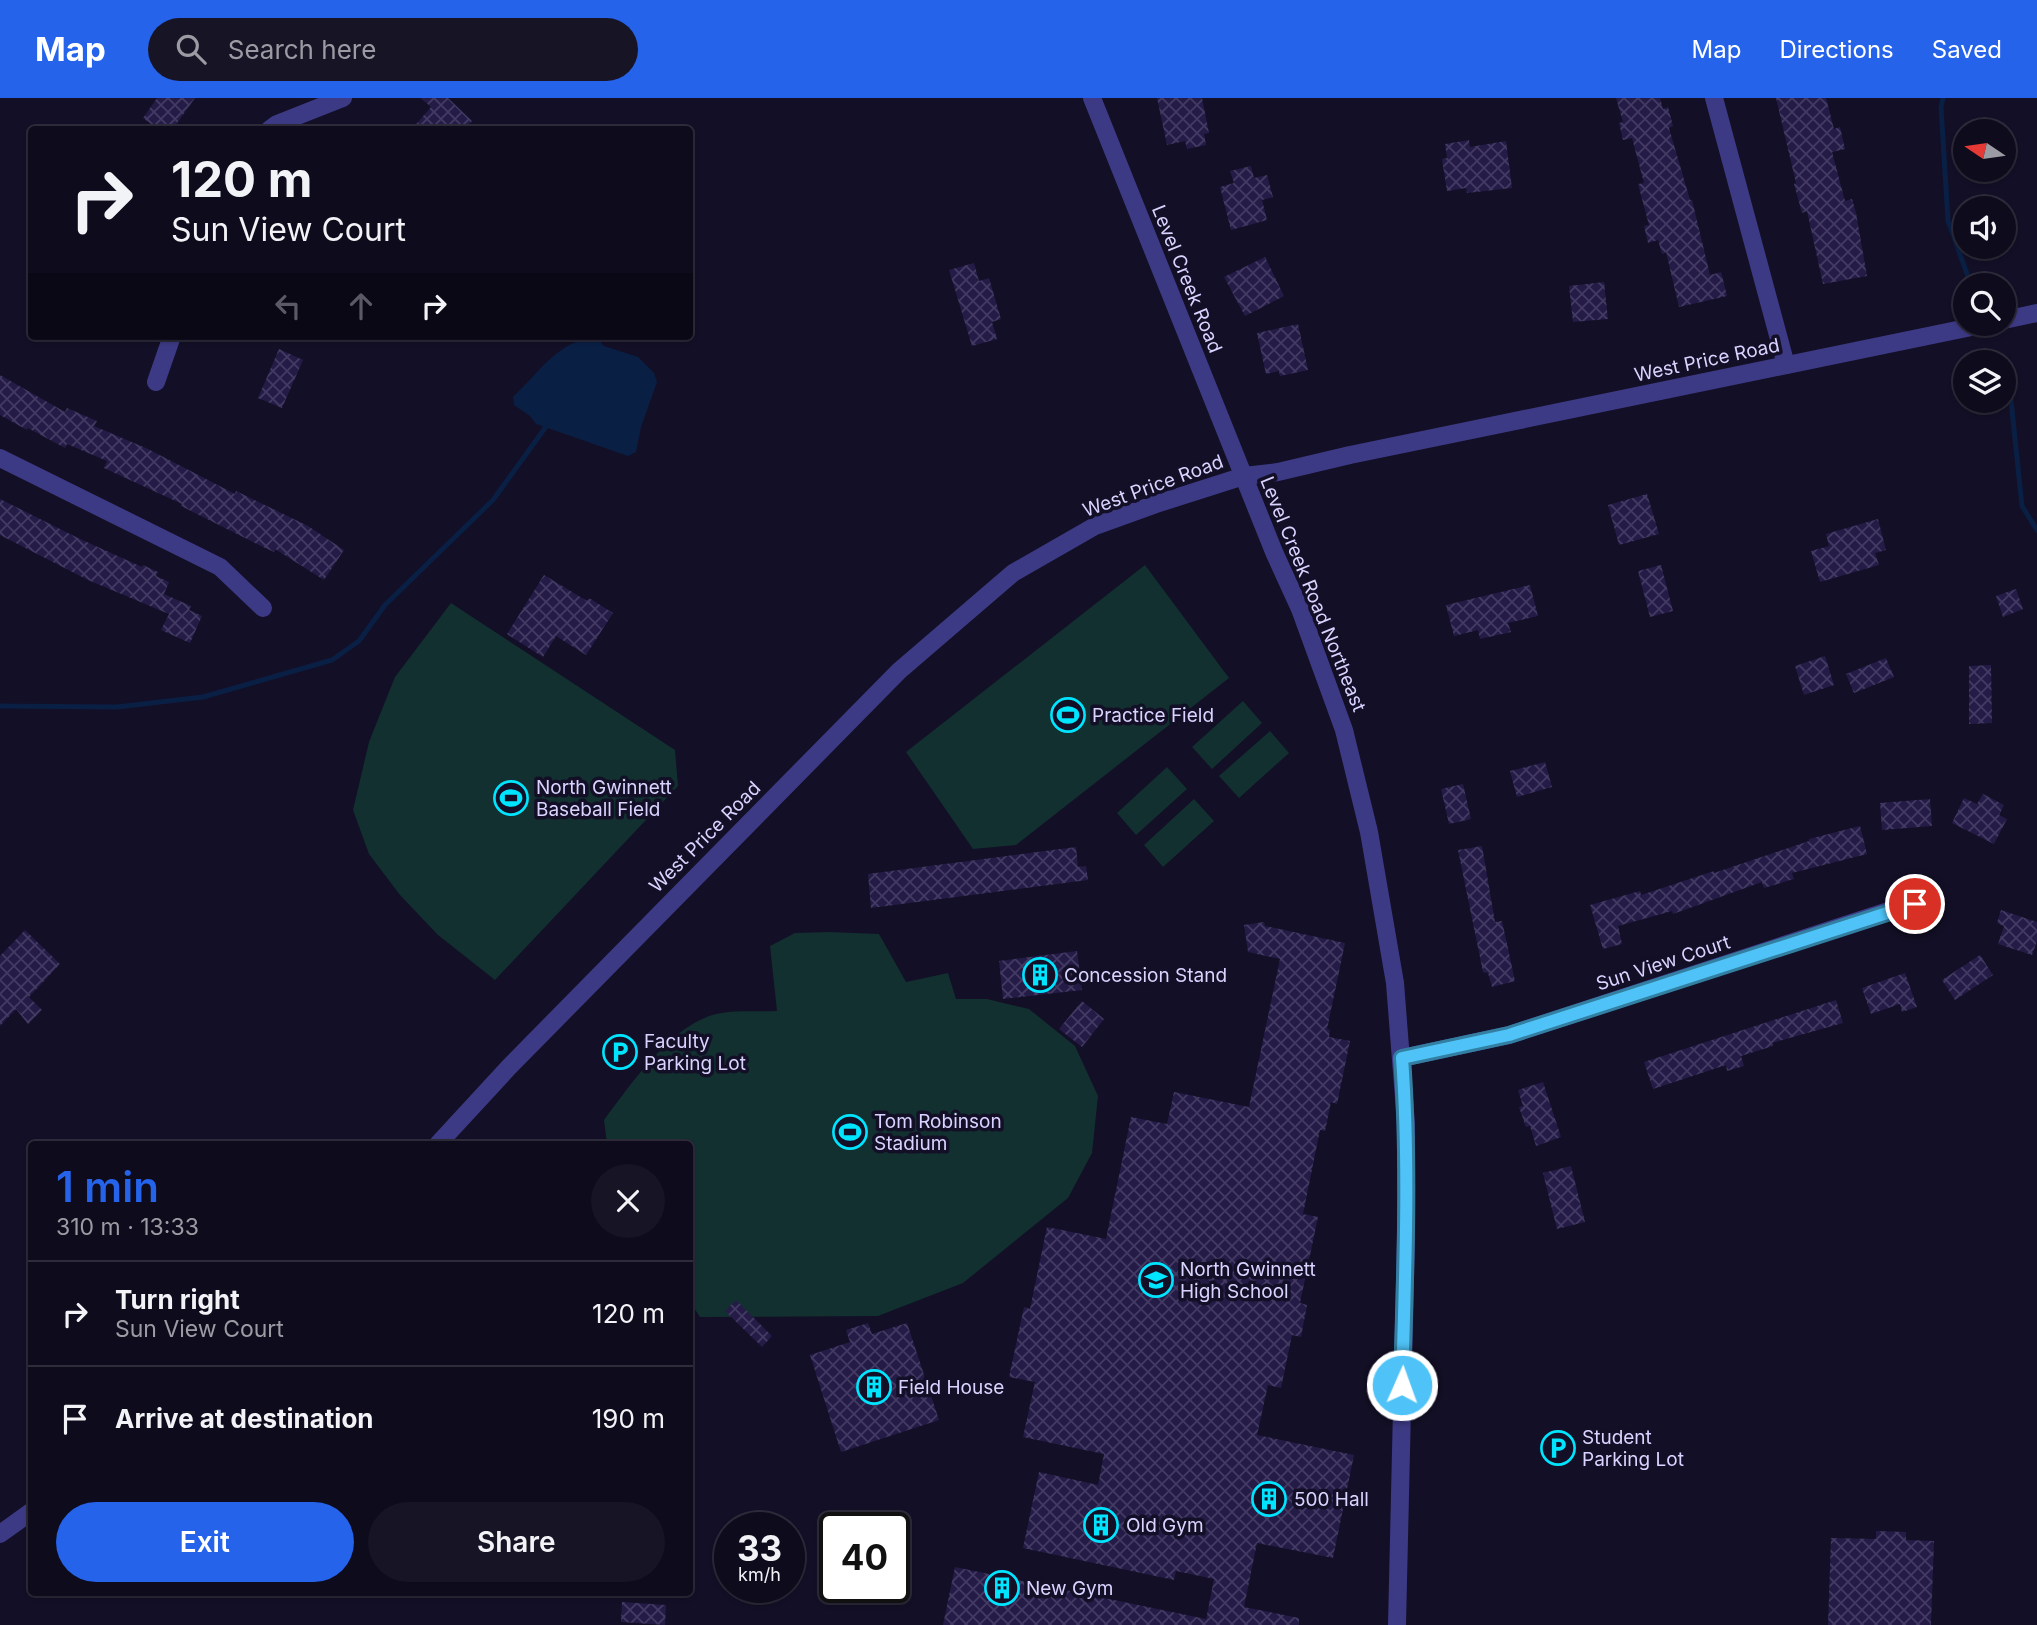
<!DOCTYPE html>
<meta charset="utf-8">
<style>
:root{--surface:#0e0b1c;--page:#171425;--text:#f1f3f6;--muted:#9b9ba3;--line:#2e2b3b;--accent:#2563eb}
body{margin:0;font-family:Inter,sans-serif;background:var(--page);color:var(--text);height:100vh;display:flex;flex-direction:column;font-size:26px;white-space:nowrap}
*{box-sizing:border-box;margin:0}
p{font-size:23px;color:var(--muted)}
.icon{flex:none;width:38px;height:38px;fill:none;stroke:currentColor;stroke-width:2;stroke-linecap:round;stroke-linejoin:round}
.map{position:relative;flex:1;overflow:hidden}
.sheet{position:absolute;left:28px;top:1043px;width:665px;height:455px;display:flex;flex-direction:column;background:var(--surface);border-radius:7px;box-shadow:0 2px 5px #0004,0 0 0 2px var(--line)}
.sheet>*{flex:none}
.banner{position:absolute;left:28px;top:28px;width:665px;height:214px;border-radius:7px;box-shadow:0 2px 5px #0004,0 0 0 2px var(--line);background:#0e0b1c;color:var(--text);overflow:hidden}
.needle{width:46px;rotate:283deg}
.controls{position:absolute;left:1953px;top:21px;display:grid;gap:14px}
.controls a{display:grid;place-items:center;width:63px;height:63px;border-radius:50%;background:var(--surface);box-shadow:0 2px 5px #0004,0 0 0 2px var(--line);font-size:35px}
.speed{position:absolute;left:714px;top:1414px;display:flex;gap:14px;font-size:35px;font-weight:700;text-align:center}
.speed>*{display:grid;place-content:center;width:91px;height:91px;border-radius:50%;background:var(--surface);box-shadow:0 2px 5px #0004,0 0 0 2px var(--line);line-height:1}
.speed small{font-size:18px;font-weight:400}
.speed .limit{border:4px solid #111;border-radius:10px;background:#fff;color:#111}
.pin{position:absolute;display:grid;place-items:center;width:60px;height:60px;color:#fff;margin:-30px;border:4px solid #fff;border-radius:50%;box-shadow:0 2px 7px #0007}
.me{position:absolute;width:77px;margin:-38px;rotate:2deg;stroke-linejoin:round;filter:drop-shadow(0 0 5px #0008)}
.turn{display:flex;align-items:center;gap:24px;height:147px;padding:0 28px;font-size:32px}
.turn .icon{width:91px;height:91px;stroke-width:2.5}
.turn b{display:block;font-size:49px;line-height:60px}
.lanes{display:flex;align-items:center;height:66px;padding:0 28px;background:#0003;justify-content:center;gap:35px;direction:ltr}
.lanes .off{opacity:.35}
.round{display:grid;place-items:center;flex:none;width:74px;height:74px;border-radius:37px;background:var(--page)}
.summary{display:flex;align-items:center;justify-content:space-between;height:119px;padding:0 28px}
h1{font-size:42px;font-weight:600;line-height:52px;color:var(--accent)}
.primary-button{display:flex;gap:14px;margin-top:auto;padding:14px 28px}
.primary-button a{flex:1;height:80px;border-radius:42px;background:var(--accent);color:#fff;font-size:28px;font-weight:600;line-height:80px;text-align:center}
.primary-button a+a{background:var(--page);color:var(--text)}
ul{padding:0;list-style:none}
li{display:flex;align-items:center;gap:21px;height:105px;padding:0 28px;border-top:2px solid var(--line)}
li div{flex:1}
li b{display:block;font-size:26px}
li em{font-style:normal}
header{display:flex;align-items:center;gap:42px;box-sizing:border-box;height:98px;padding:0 35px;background:var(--accent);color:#fff}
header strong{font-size:33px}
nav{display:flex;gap:38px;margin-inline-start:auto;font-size:24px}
.search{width:490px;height:63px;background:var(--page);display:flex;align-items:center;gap:18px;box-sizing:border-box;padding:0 24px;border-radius:38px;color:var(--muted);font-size:26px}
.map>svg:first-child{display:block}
.green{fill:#12302f}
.water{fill:#0a1f44}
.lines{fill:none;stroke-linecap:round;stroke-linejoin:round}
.stream{stroke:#0a1f44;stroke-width:5}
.building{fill:url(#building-cross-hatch)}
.minor{stroke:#3d3a85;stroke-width:18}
.tertiary{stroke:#3d3a85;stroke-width:18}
.route-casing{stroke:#337fa1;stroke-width:18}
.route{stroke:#4fc3f7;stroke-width:12}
.labels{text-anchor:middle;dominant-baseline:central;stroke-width:7;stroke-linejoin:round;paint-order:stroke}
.street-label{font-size:19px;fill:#d9d4ff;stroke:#130f26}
.poi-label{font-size:19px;fill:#d9d4ff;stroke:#130f26;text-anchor:start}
</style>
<header>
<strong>Map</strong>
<div class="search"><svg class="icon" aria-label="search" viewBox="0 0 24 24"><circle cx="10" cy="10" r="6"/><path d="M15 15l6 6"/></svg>Search here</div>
<nav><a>Map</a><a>Directions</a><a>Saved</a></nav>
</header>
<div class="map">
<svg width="2037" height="1527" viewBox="0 0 2037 1527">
<defs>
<pattern id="building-cross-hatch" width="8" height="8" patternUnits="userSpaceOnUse" patternTransform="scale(1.75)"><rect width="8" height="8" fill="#241b47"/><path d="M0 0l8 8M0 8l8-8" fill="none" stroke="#433b63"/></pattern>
</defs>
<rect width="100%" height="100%" fill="#130f26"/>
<path class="green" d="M1145,467L1229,580L1016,747L973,751L906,654Z
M451,505L675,652L678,688L495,882L438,837L400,797L369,756L353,712L369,644L395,579Z
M1243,603L1262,625L1212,671L1192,649Z
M1270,633L1289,655L1239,700L1219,678Z
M1167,669L1187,691L1136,737L1117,715Z
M1194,701L1214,723L1163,769L1144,747Z
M829,834L879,836L906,884L948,875L956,901H987L1029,911L1075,948L1098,998L1092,1055L1068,1100L963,1185L878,1218L700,1219L690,1204V1046H607L604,1022C631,986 675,921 722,915C740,912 759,914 777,913L770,848L795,835Z"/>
<path class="water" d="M592,239L600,243L604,248L638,259L654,275L657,284L641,329L636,354L628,358L536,326L530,318L514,307L513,299C538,276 555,246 592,239Z"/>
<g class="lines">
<path class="stream" d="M1943,0L1941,9L1948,123L1971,187
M2007,264L2022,408L2037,432
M0,608L117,609L203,599L332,562L359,543L385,507L493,402L545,330"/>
</g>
<path class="building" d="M157,0H195L172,32H159L143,20Z
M421,0H448L472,23L463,32H411L431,9Z
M1157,0H1202L1209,35L1204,36L1206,47L1187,51L1185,43L1167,47Z
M1616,0H1660L1663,11L1668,9L1673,28L1669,30L1690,102H1692L1710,177L1721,174L1727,198L1679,209L1666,154L1662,156L1658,142L1648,145L1644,128L1649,127L1638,86L1644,85L1632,40L1623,42L1619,25L1623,24Z
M1776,0H1826L1834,31L1840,29L1845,51L1832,54L1845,103L1852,101L1856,115L1867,178L1823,186L1807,113L1802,115L1794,86L1796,85Z
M1469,42L1470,49L1506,43L1512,90L1467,95L1466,90L1447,93L1442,61L1447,60L1445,46Z
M1251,68L1254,80L1267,77L1273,99L1262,102L1267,122L1231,132L1220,89L1234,85L1230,73Z
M1265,159L1284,198L1245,218L1224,179Z
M974,165L979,183L989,180L1001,221L992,224L997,241L972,248L949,172Z
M1604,184L1608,221L1573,224L1569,188Z
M1298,226L1308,272L1280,278L1279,273L1266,276L1257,235Z
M279,251L303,262L282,310L258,300Z
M0,277L65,314L67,310L97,323L94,328L148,351L235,396L236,393L308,428L344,452L324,482L275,451L274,454L263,449L181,408L182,406L104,370L107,363L67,346L65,350L28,330L27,332L0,317Z
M1647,396L1659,436L1619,447L1608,407Z
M0,401L78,440L142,469L143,467L158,474L156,478L169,484L164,496L191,508L189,512L202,518L190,545L161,532L169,516L88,482L0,437Z
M1878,421L1886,452L1875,455L1879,467L1820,484L1811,453L1829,448L1826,436Z
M1661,467L1673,513L1650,519L1638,473Z
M544,477L587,503L589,500L613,515L586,557L556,538L543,559L507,536Z
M1530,487L1538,518L1508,525L1511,534L1480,541L1478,532L1454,538L1446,507Z
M2016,491L2023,511L2003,519L1996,498Z
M1825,558L1834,587L1804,597L1795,568Z
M1886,560L1894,579L1854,595L1846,576Z
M1991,567L1992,625L1969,626V568Z
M1545,664L1552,689L1517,699L1510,673Z
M1463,686L1471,721L1449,726L1441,691Z
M1983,696L2004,707L1999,717L2007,721L1994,746L1952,725L1964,700L1977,706Z
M1930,701L1932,728L1882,732L1880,705Z
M1860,728L1867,756L1792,775L1794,781L1764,790L1762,784L1673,816L1672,813L1618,828L1622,846L1603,851L1590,807L1640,793L1641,797L1714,773V775L1809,743V741Z
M1482,748L1495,824L1502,823L1515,883L1492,889L1488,875L1483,874L1458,752Z
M1076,749L1078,769L1086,768L1088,782L871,810L868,776Z
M2001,812L2037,824V843L2032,857L1998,846L2004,828L1997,825Z
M1264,824L1265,828L1345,845L1327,931L1330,932L1329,939L1350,943L1337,1006L1331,1004L1325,1033L1320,1032L1303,1116L1318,1119L1300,1205L1307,1207L1301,1239L1292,1237L1281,1290L1268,1287L1257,1337L1354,1357L1333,1460L1257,1445L1244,1509L1299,1520V1527H1205L1214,1481L1176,1473L1174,1482L1023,1450L1039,1374L1098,1387L1104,1356L1023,1339L1035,1284L1009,1279L1024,1209L1030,1211L1047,1129L1106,1141L1131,1019L1167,1026L1174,994L1249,1009L1280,861L1248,854L1244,827Z
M25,832L60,866L29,899L42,912L28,926L16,911L0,928V858Z
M1077,853L1082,892L1003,901L999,863Z
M1980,857L1993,877L1955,902L1942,882Z
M1905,875L1917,909L1902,914L1900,906L1871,916L1862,890Z
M1836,902L1843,925L1772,945L1773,948L1741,958L1744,968L1727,973L1726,967L1653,991L1644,964Z
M1082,903L1104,921L1082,949L1059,931Z
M1543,984L1561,1039L1536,1048L1530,1028L1526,1029L1519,1009L1523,1008L1518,992Z
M1571,1068L1585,1124L1557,1131L1543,1075Z
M736,1202L772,1238L762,1249L725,1213Z
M868,1225L872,1236L907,1225L939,1322L841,1354L810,1257L850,1244L846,1232Z
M1876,1433L1906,1434V1442L1934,1443L1931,1527H1828L1831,1440L1876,1441Z
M955,1469L1206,1521L1205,1527H943Z
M622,1504L666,1507L665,1527L621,1524Z"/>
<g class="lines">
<path class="minor" d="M1714,0L1786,267
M269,32L277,26L343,0
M156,284L172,238
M0,360L220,469L263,510
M1402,960L1509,937L1934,798"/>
<path class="tertiary" d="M1092,0L1274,454L1300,511L1344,632L1369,734L1395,885L1406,1026V1137L1397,1527
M2004,222L2037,215
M438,1046L509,969L899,573L1013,475L1095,428L1156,406L1244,378L1278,374L1350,357L1986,226
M0,1436L32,1413"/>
</g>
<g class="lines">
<g class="route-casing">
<path id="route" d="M1402,1287C1405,1178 1410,1069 1402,960L1509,937L1915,806"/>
</g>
<use href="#route" class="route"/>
</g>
<defs>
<g id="stadium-ring" transform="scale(1.75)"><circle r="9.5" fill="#130f26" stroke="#00e5ff" stroke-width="1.5"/><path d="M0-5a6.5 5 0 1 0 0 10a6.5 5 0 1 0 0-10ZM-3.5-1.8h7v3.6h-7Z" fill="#00e5ff"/></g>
<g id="building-ring" transform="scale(1.75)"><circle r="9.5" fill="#130f26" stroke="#00e5ff" stroke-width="1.5"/><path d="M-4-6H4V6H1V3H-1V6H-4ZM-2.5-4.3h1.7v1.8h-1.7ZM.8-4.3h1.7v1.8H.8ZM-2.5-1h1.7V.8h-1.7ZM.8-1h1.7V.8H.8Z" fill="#00e5ff"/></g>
<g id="parking-ring" transform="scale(1.75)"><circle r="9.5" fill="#130f26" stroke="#00e5ff" stroke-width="1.5"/><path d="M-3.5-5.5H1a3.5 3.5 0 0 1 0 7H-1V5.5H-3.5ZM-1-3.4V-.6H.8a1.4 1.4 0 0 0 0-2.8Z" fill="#00e5ff"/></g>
<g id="school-ring" transform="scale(1.75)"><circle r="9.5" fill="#130f26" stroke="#00e5ff" stroke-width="1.5"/><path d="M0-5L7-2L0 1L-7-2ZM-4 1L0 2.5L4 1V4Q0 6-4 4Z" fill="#00e5ff"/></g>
</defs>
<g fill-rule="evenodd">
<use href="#stadium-ring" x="1068" y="617"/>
<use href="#stadium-ring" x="511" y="700"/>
<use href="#building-ring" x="1040" y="877"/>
<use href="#parking-ring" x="620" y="954"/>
<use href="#stadium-ring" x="850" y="1034"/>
<use href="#school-ring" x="1156" y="1182"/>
<use href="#building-ring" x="874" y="1289"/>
<use href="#parking-ring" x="1558" y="1350"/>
<use href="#building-ring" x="1269" y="1401"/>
<use href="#building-ring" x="1101" y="1427"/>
<use href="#building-ring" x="1002" y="1490"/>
</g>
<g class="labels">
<g class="street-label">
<text transform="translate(1187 181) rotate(68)">Level Creek Road</text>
<text transform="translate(1707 262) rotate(-12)">West Price Road</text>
<text transform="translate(1153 388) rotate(-20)">West Price Road</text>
<text transform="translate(1313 496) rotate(68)">Level Creek Road Northeast</text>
<text transform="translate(705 739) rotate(-45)">West Price Road</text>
<text transform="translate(1663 865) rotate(-18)">Sun View Court</text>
</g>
<g class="poi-label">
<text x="1092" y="617">Practice Field</text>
<text x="536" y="689">North Gwinnett<tspan x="536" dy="22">Baseball Field</tspan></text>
<text x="1064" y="877">Concession Stand</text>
<text x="644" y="943">Faculty<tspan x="644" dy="22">Parking Lot</tspan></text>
<text x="874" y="1023">Tom Robinson<tspan x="874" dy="22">Stadium</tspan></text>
<text x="1180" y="1171">North Gwinnett<tspan x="1180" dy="22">High School</tspan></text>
<text x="898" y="1289">Field House</text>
<text x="1582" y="1339">Student<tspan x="1582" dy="22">Parking Lot</tspan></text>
<text x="1294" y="1401">500 Hall</text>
<text x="1126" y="1427">Old Gym</text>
<text x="1026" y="1490">New Gym</text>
</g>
</g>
</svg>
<div class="controls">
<a><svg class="needle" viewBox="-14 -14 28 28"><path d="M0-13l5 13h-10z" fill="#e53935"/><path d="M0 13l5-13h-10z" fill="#9b9ba3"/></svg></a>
<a><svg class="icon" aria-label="sound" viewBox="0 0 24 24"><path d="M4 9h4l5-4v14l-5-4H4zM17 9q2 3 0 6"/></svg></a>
<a><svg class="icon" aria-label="search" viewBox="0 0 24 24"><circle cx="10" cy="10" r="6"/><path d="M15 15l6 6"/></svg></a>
<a><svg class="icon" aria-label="layers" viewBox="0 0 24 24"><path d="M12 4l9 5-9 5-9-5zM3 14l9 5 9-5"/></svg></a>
</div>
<div class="speed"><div>33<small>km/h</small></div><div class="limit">40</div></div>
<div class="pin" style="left:1915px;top:806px;background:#d93025"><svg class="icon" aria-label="arrive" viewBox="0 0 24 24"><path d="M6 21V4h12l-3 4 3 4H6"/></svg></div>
<svg class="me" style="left:1402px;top:1287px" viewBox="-20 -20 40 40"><circle r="17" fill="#4fc3f7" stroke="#fff" stroke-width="3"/><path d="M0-11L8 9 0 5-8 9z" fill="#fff"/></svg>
<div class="banner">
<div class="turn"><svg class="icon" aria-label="right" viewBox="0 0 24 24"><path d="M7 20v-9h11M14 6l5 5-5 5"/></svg><div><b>120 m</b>Sun View Court</div></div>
<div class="lanes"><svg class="icon off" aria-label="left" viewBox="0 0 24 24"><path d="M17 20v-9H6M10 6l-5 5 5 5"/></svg><svg class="icon off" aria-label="ahead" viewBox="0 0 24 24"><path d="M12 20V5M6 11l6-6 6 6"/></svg><svg class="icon" aria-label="right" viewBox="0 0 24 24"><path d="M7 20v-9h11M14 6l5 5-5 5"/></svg></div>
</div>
<section class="sheet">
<div class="summary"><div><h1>1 min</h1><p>310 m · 13:33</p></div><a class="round"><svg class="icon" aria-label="close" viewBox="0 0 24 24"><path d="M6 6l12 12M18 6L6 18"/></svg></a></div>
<ul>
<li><svg class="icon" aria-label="right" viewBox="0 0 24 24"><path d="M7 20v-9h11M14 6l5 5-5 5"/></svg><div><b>Turn right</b><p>Sun View Court</p></div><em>120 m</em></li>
<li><svg class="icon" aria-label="arrive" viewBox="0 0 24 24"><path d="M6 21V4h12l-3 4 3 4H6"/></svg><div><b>Arrive at destination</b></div><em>190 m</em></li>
</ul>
<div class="primary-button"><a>Exit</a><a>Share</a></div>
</section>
</div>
